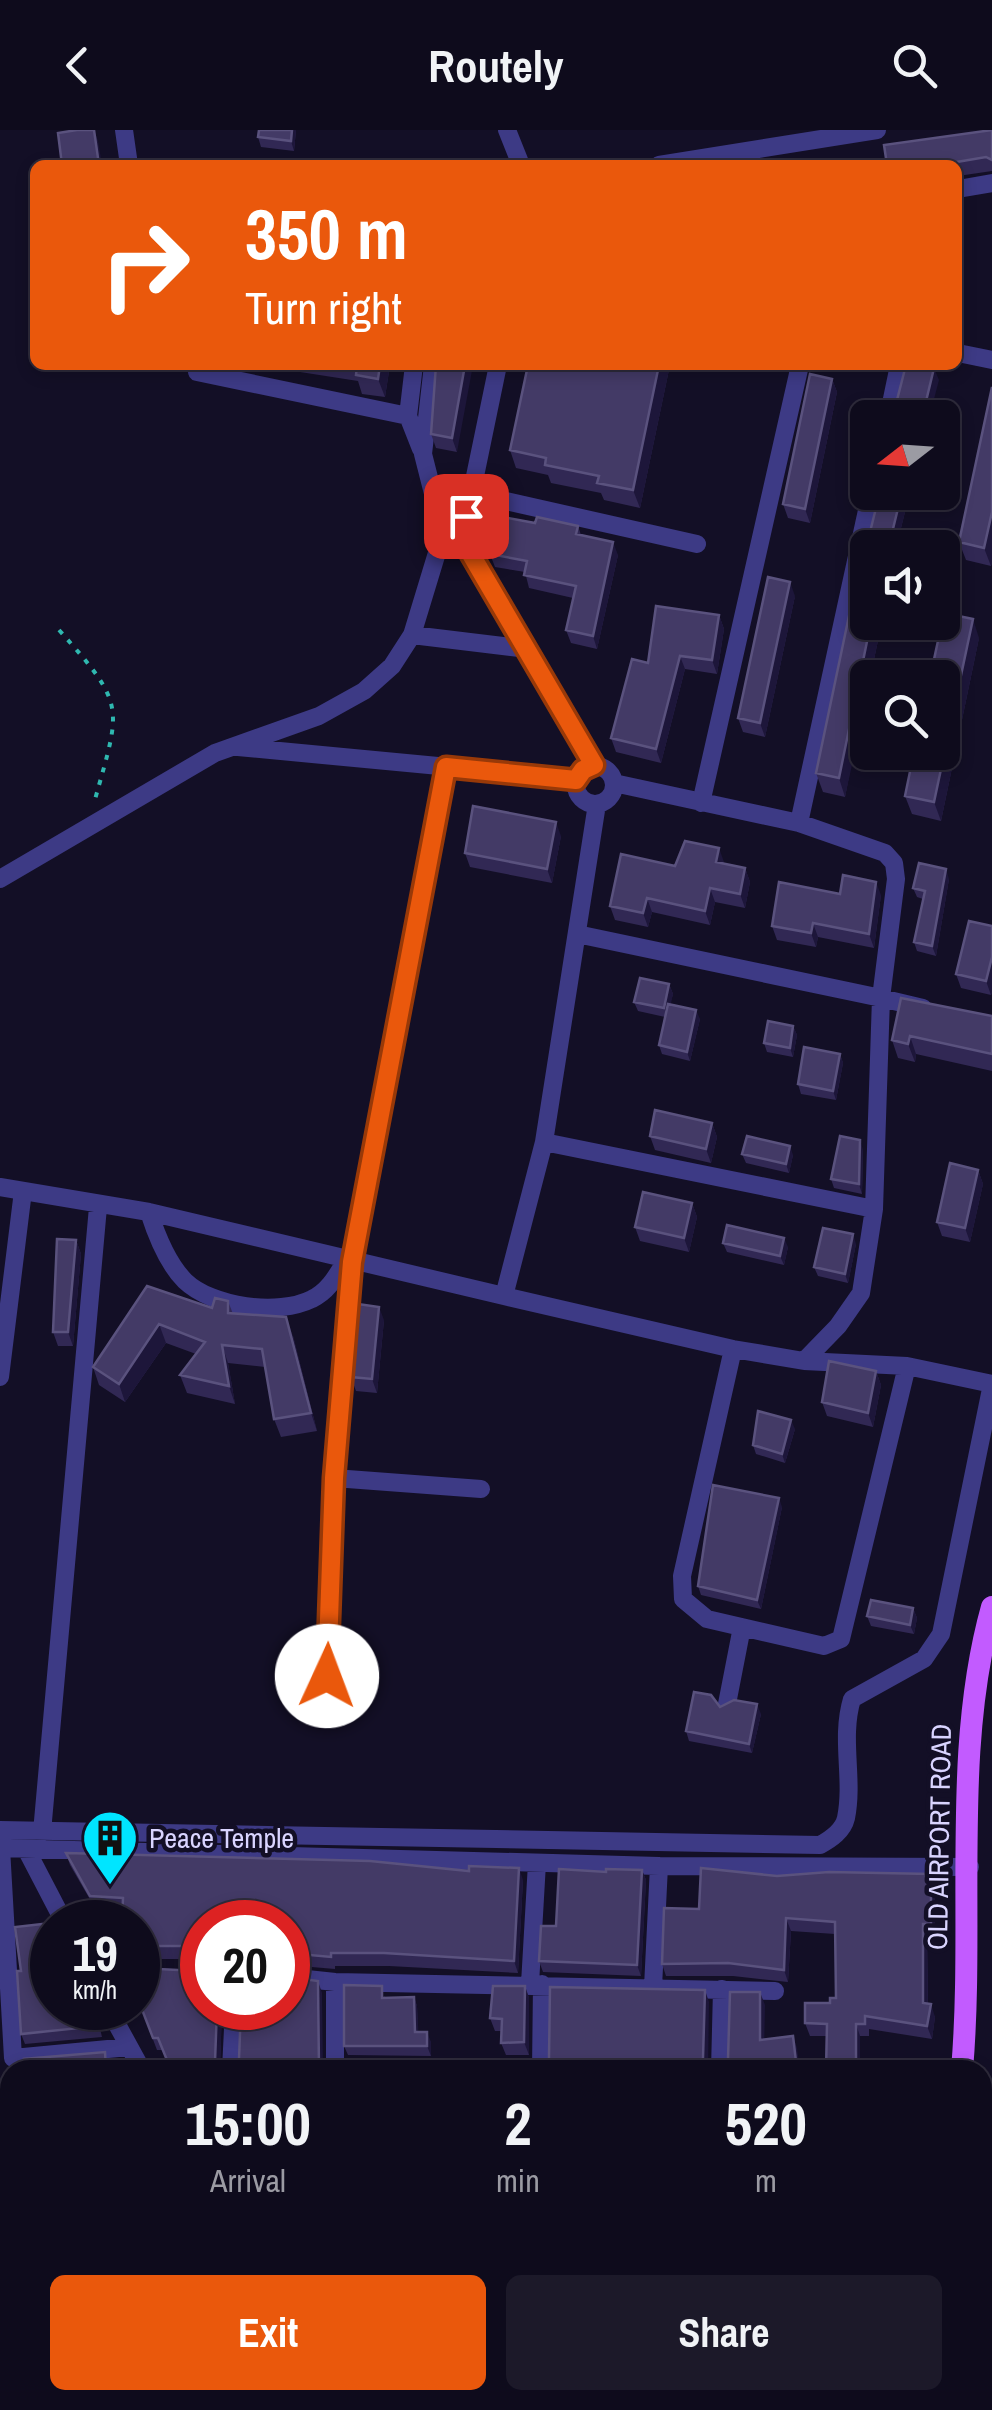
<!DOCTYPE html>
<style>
:root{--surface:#0e0b1c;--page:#1c1929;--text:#f1f3f6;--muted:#9b9ba3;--line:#2e2b3b;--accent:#ea580c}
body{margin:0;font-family:"Archivo Narrow",sans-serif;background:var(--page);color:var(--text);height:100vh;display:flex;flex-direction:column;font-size:38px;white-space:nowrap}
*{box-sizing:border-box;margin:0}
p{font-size:32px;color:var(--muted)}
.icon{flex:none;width:55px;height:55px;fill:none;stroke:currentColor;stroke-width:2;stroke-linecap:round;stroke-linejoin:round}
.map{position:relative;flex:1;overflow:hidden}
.side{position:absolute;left:0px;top:1930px;width:992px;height:350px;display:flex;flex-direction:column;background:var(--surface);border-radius:30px 30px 0 0;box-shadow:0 5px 15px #0003,0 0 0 2px var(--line)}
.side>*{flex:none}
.banner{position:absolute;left:30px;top:30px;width:932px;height:210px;border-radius:15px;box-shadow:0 5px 15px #0003,0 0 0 2px var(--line);background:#ea580c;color:#fff;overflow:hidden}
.needle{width:65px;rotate:253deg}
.controls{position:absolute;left:850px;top:270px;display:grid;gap:20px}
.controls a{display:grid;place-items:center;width:110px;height:110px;border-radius:15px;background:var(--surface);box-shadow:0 5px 15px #0003,0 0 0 2px var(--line);font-size:50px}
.speed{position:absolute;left:30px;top:1770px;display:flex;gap:20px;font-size:50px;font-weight:700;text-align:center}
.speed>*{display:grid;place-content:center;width:130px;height:130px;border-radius:50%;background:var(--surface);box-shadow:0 5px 15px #0003,0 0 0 2px var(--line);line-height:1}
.speed small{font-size:25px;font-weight:400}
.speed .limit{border:15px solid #d22;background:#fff;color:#111}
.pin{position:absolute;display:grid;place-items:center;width:85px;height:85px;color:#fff;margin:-42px;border-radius:20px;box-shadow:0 5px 15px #0006}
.me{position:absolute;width:110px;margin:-55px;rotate:2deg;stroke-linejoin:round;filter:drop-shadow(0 0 8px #0008)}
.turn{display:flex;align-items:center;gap:35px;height:210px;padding:0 50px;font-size:45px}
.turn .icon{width:130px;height:130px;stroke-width:2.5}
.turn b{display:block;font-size:70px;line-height:85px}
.eta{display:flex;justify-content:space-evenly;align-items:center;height:170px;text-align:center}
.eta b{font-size:60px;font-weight:700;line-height:70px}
.cta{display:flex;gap:20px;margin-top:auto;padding:20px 50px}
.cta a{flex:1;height:115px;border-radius:15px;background:var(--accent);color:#fff;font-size:40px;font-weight:700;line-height:115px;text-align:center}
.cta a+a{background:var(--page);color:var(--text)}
header{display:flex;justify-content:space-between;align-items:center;height:130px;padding:0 50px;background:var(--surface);font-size:45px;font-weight:700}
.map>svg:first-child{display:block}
.green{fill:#12302f}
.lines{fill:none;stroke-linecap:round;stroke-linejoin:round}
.path{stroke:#2fb8b0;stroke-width:4;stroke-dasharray:5 8;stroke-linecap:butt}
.minor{stroke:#3d3a85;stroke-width:18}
.major{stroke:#c25bff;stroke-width:22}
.wall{fill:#312854}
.shaded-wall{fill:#1d163a}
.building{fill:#433a66;stroke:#5a527e;stroke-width:2.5}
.route-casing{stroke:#983908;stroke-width:25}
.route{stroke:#ea580c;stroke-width:18}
.labels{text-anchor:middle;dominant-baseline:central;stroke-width:9;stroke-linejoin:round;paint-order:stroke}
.street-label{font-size:28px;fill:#d9d4ff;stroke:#130f26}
.poi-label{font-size:28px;fill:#d9d4ff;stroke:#130f26;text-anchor:start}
</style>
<header><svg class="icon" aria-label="back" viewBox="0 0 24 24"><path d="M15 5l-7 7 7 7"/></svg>Routely<svg class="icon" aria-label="search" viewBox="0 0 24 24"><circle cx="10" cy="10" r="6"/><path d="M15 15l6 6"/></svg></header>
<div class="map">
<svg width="992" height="2280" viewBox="0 0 992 2280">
<rect width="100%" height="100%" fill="#130f26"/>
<path class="green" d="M693,2270H859L856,2280H693Z"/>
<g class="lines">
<path class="path" d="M59,500C127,576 121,576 94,673"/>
<path class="minor" d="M124,0L129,35
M507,0L521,35
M659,35L877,0
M958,59L992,53
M958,223L992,230
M197,242L408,286L421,319
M408,286L414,235
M888,288L899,235
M470,363L697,414
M451,406L462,409L528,519
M462,409L498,235
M412,505L528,519L594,635
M238,617L576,649
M576 655a19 19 0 1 1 38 0a19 19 0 1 1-38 0Z
M614,653L799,693L885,723L894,733L896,749L881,868L923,878
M701,673L800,235
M799,693L871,362
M0,749L215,623L319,586L364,561L392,536L412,505L443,403L423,324L433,235
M577,804L881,868L874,1079L861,1163L838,1196L804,1231L733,1219L504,1166L544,1012L597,674
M544,1012L874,1079
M0,1057L149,1082L504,1166
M149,1082C156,1104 168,1134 185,1151C212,1177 278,1186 312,1169C329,1161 337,1145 347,1129
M733,1219L682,1446L683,1469L707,1489L824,1516L841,1509L907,1236
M0,1247L23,1061
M334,1348L481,1359
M327,1546L334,1348L351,1132L446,637
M727,1574L742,1497
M0,1700L820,1715C831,1709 843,1701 846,1688C854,1648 840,1609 852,1569L924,1529L941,1504L992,1254L907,1236L804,1231
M42,1702L98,1077
M0,1718L659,1736L970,1737
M1,1718L13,1928L129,1917
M26,1719L64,1792
M288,1847L335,1852L775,1861
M530,1854L537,1733
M653,1857L659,1736
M108,1878L142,1940
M335,1939L541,1937
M231,1940L234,1878
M335,1940V1852
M541,1940L542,1854
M720,1940L722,1859
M982,2093L992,2058
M0,2154H10
M38,2270L39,2280
M108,2270L109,2280
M326,2270L331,2280
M442,2270V2280
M540,2280V2270
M640,2280V2270
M923,2280L926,2270"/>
<path class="major" d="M962,1940C975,1788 951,1623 992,1477
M882,2280L885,2270"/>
</g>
<path class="wall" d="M296,0L294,21L261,17L258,7Z
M992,0V41L958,46V35H887Z
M255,235H390L385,267L362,264L358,251Z
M436,235L457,322L436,318L431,304Z
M670,235L640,378L604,370L601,363L551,353L548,345L516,338L510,320Z
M832,249L837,262L810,393L788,388L783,374Z
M992,257V432L991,436L966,430L959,412Z
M880,362H910L896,418H886L874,414L870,402Z
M535,393L578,396L581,405L618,425L597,519L571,513L566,500L573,468L529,458L525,442L495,437L490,424Z
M795,466L765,607L743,602L738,588Z
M719,485L724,499L717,544L685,539L661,633L616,622L611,608L648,533Z
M868,492H882L870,548H868L845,667L823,662L816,643Z
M979,508L941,691L912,684L905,666Z
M561,706L552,753L470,737L465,723Z
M724,732L723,734L745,738L750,752L745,778L715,772L710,795L652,782L648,797L615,790L610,776L675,736Z
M949,749L936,826L917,821L914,812L923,769L917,767L913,758Z
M881,765L874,818L818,807L816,817L777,810L772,796Z
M992,796V862L991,865L961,858L956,844Z
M669,854L673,864L670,874L700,889L690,931L662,924L659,915L665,887L638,881L634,872Z
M992,886V941L916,924L915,932L898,928L892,910Z
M793,896L797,905L793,927L767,922L764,913Z
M840,924L843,933L836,970L801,964L798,954Z
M712,993L717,1007L711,1033L655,1020L650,1006Z
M863,1020L862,1064L834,1058L831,1049Z
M742,1024L793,1025L789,1043L746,1033Z
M978,1040L983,1054L970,1112L942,1106L937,1092Z
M692,1073L697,1087L689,1122L640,1111L635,1097Z
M76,1110L81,1124L73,1216H58L53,1202Z
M723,1113L788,1117L784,1135L727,1122Z
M856,1114L848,1153L818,1146L814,1137Z
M147,1156L212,1178L228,1171L233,1184L293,1206L317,1301L281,1307L274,1289L265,1237L228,1233L235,1274L187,1263L180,1245L196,1224L166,1213L125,1272L99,1255L93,1237Z
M384,1190L377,1263L356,1261L351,1247Z
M876,1241L881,1255L873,1297L827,1286L822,1272Z
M795,1299L785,1333L756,1324L753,1315Z
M782,1377L761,1479L701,1465L698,1456Z
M913,1478L917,1488L914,1504L871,1496L867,1486Z
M720,1577L761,1584L752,1623L689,1611L686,1601Z
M66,1723L523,1750L518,1843L389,1836H335V1839L288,1835V1792H202V1829H138V1792L122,1780L95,1778L70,1735Z
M642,1740L646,1750L641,1846L543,1842L539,1831L556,1796L606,1742Z
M777,1746L935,1756V1807H927L928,1874L935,1887L932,1909L869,1899V1906H860V1935L826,1940L827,1906H810L805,1893L836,1868L835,1804L791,1801L788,1852L733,1846H666L662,1834L699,1779Z
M525,1856L529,1868V1925H506L501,1913L502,1901H495L490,1888Z
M385,1866V1868L414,1867L417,1876L418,1902L431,1912V1926L348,1925L344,1916Z
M138,1870L202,1878H222L220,1936L163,1920H157Z
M52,1878H95L102,1907L25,1914L21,1904Z
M6,2020L8,2025V2044L0,2045V2022Z
M8,2061L10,2067V2085L0,2086V2062Z
M0,2119H10V2142H0Z
M0,2157L6,2180L0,2181Z
M350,2270H430V2276L432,2279H443L449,2273V2270H528V2278L536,2280H365V2278L352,2277Z"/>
<path class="shaded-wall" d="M94,0L98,11L102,35H99Z
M292,0H296L294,21L291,11Z
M380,235H390L385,267L378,249Z
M465,235H473L457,322L452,308Z
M659,235H670L640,378L633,360Z
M934,238L939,250L929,288H922Z
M832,249L837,262L810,393L805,379Z
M902,362H910L896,418H895L891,407Z
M992,382V432L991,436L984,418Z
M613,412L618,425L597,519L593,506Z
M790,452L795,466L765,607L760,593Z
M719,485L724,499L717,544L712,530Z
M973,489L979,508L941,691L934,672Z
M871,492H882L870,548H868V561L845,667L839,648Z
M680,526L685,539L661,633L656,619Z
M556,692L561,706L552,753L547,739Z
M719,718L724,732L721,746L716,732Z
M745,738L750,752L745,778L740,764Z
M946,739L949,749L936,826L932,816Z
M876,752L881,765L874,818L869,804Z
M710,758L715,772L710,795L705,781Z
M647,768L652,782L648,797L643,783Z
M813,793L818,807L816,817L811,803Z
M992,827V862L991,865L986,851Z
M669,854L673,864L668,887L664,878Z
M696,880L700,889L690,931L687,922Z
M793,896L797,905L793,927L790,918Z
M910,906L916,924L915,932L908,914Z
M840,924L843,933L836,970L833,961Z
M712,993L717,1007L711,1033L706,1019Z
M860,1010L863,1020L862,1064L859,1054Z
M790,1016L793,1025L789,1043L786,1034Z
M978,1040L983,1054L970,1112L965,1098Z
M692,1073L697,1087L689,1122L684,1108Z
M853,1104L856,1114L848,1153L845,1144Z
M784,1108L788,1117L784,1135L780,1126Z
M76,1110L81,1124L73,1216L68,1202Z
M379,1177L384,1190L377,1263L372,1249Z
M286,1187L293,1206L317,1301L311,1283Z
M159,1194L166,1213L125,1272L119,1254Z
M222,1215L228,1233L235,1274L229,1256Z
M876,1241L881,1255L873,1297L868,1283Z
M791,1290L795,1299L785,1333L782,1324Z
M779,1368L782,1377L761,1479L757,1470Z
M913,1478L917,1488L914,1504L910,1495Z
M757,1574L761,1584L752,1623L749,1614Z
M519,1738L523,1750L518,1843L514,1831Z
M642,1740L646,1750L641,1846L637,1835Z
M931,1744L935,1756V1807L931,1794Z
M786,1788L791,1801L788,1852L784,1840Z
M923,1794L927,1807L928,1886L923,1873Z
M318,1851L322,1863L323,1940H319Z
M525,1856L529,1868V1925L524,1912Z
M705,1860L709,1872L708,1940L703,1928Z
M760,1862L765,1875L764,1923L760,1910Z
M414,1867L417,1876L419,1912L415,1902Z
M931,1874L935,1887L932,1909L927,1896Z
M217,1878H222L220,1940L215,1932Z
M856,1894L860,1906V1940L856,1935Z
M427,1902L431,1912V1926L427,1916Z
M793,1906L797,1918L800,1940H797Z
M681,2270H686V2280H681Z"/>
<path class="building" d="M77,0H94L99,35H62L58,3Z
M259,0H292L291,11L258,7Z
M992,0V30L986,27L951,33L949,35H887L884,15Z
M357,235H380L378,249L356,245Z
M436,235H465L452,308L431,304Z
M528,235H659L633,360L597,353L599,346L545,335L546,328L510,320Z
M906,235H926L934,238L922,288H899L903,272L897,270Z
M810,244L832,249L805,379L783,374Z
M992,257V382L984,418L959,412Z
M880,362H902L891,407L870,402Z
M497,386L535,393L537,387L578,396L576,404L613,412L593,506L566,500L576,456L524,445L527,431L490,424Z
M768,447L790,452L760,593L738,588Z
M854,462L868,465V492H871L839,648L816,643Z
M656,476L719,485L712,530L680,526L656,619L611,608L632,529L648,533Z
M944,483L973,489L934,672L905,666L914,622H942V548H930Z
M473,676L556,692L547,739L465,723Z
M685,711L719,718L716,732L745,738L740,764L710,758L705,781L647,768L643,783L610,776L621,724L675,736Z
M919,733L946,739L932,816L914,812L925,761L913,758Z
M843,745L876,752L869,804L813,793L811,803L772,796L779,752L840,764Z
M969,791L992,796V827L986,851L956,844Z
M640,848L669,854L664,878L634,872Z
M901,868L992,886V924L910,906L908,914L892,910Z
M668,874L696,880L687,922L659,915Z
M768,891L793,896L790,918L764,913Z
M804,917L840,924L833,961L798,954Z
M655,980L712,993L706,1019L650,1006Z
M747,1006L790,1016L786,1034L742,1024Z
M840,1006L860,1010L859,1054L831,1049Z
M950,1033L978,1040L965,1098L937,1092Z
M643,1062L692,1073L684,1108L635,1097Z
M727,1095L784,1108L780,1126L723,1113Z
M823,1098L853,1104L845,1144L814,1137Z
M57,1109L76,1110L68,1202H53Z
M147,1156L212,1178L215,1168L228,1171V1183L286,1187L311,1283L274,1289L262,1219L222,1215L229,1256L180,1245L205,1212L159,1194L119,1254L93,1237Z
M358,1174L379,1177L372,1249L351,1247Z
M829,1231L876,1241L868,1283L822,1272Z
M758,1281L791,1290L782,1324L753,1315Z
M713,1355L779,1368L757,1470L698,1456Z
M871,1470L913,1478L910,1495L867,1486Z
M694,1562L711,1565L720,1577L734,1570L757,1574L749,1614L686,1601Z
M66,1723L370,1731L469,1741V1736L519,1738L514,1831L384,1823H331V1827L288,1823V1792H202V1819L198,1816H138V1792H122L123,1768L90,1766Z
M701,1738L777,1746L829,1742L931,1744V1794H923V1873L931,1874L927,1896L865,1886V1894H856V1935L937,1940H826L827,1894L805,1893V1873H830V1868H836L835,1792L786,1788L784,1840L728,1833L662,1834L664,1778L699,1779Z
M559,1739L606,1742V1739L642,1740L637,1835L539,1831L541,1796H556Z
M52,1793V1878H94L99,1896L21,1904L17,1841H21L15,1797Z
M138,1838L198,1841L202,1838V1878H217L215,1932L227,1940H171L158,1908H153L138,1869Z
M288,1847L318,1851L319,1940H227L239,1929L241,1878H288Z
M344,1855L382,1856V1868L414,1867L415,1902H427V1916H344Z
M493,1856H525L524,1912L501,1913L502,1889L490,1888Z
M550,1857L705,1860L703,1928L714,1940L722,1938L728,1929L730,1862H760V1910L793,1906L797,1940H409V1938H543L549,1928Z
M105,1922L106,1940H26L24,1929Z
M6,2020L7,2039L0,2040V2022Z
M8,2061L10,2076L0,2077V2062Z
M0,2119H10V2134L7,2132L0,2133Z
M50,2270H94L95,2277L101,2280H51Z
M117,2270H224L225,2280H112Z
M259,2270H284L285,2280H260Z
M365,2270H426L432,2279H443L449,2273V2270H524L528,2278L536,2280H365Z
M547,2270H622V2278L654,2279L653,2270H681V2280H536L547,2273Z"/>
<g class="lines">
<g class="route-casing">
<path id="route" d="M327,1546L334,1348L352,1132L446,637L576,650L583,640L594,635L462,409L466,386"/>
</g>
<use href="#route" class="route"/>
</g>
<defs>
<g id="building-pin" transform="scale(2.875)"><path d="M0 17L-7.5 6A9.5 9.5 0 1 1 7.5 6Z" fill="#00e5ff" stroke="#130f26"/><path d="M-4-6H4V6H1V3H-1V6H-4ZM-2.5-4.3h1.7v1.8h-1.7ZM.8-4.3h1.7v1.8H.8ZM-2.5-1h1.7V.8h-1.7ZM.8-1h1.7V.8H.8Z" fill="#111"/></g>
</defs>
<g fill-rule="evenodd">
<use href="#building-pin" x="110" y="1708"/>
</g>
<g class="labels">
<g class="street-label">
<text transform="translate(939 1707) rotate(-89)">OLD AIRPORT ROAD</text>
</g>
<g class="poi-label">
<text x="149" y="1708">Peace Temple</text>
</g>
</g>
</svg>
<div class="controls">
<a><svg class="needle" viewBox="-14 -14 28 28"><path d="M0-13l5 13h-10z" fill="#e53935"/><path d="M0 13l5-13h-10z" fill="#9b9ba3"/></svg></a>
<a><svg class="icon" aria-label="sound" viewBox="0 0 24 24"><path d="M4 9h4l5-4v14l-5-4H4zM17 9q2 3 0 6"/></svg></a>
<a><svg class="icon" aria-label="search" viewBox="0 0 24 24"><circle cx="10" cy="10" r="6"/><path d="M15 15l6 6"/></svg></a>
</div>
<div class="speed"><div>19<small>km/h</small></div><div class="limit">20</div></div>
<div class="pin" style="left:466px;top:386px;background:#d93025"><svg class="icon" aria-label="arrive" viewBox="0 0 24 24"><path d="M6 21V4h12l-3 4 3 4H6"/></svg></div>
<svg class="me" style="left:327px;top:1546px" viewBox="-20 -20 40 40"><circle r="19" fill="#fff"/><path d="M0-13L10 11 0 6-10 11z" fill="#ea580c"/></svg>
<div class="banner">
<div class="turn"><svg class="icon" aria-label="right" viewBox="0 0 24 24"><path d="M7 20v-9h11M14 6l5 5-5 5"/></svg><div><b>350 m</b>Turn right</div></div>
</div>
<section class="side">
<div class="eta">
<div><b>15:00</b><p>Arrival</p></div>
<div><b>2</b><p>min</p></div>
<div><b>520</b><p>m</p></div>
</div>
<div class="cta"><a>Exit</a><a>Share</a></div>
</section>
</div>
